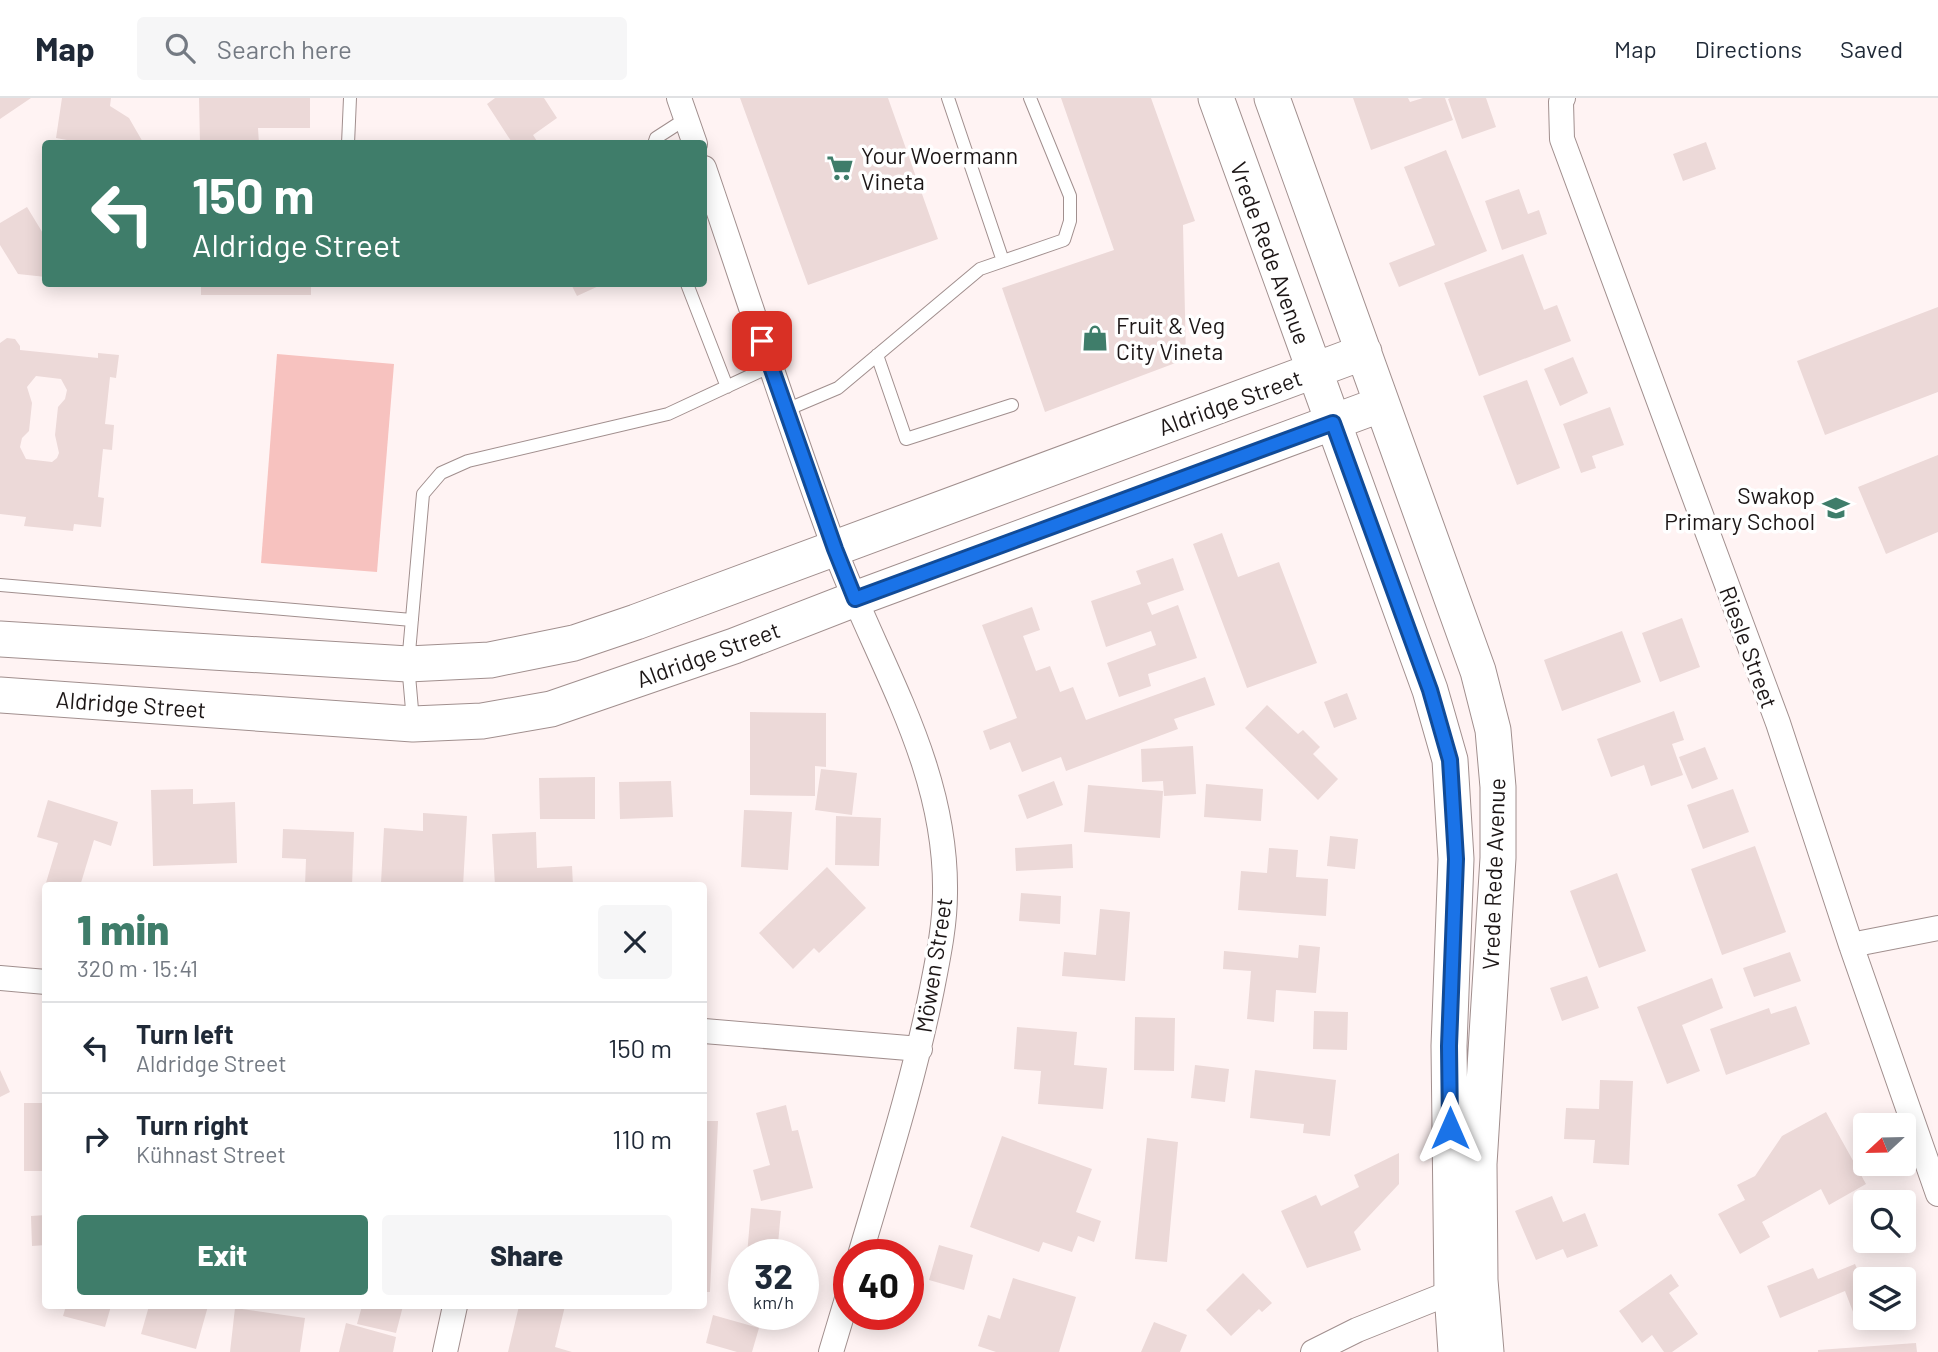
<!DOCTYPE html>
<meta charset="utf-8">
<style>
:root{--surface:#fff;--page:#f6f6f7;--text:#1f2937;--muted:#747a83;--line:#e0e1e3;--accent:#3f7d6a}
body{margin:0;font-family:Barlow,sans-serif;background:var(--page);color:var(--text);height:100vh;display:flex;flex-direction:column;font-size:26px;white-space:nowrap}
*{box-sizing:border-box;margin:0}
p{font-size:23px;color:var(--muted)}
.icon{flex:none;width:38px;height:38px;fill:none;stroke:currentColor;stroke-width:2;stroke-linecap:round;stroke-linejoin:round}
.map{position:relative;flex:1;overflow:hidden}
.drawer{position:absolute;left:42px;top:784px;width:665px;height:427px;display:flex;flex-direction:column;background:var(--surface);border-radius:7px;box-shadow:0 4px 18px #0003}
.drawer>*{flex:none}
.guide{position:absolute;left:42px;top:42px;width:665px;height:147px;border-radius:7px;box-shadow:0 4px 18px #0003;background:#3f7d6a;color:#fff;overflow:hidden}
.needle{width:46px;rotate:248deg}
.fabs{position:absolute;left:1853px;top:1015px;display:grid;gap:14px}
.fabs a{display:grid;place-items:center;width:63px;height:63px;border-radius:7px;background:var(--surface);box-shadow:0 4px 18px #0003;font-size:35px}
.speed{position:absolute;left:728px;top:1141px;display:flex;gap:14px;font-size:35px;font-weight:700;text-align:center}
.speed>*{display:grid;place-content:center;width:91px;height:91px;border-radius:50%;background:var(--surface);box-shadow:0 4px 18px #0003;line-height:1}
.speed small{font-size:18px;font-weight:400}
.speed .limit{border:10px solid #d22;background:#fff;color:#111}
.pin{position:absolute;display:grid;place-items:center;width:60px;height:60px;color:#fff;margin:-30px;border-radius:14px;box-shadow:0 4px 10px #0006}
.me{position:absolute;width:77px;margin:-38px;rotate:0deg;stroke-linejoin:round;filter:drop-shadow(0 0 5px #0008)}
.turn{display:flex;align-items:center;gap:24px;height:147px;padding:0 35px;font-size:32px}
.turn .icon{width:91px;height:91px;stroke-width:2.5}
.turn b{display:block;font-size:49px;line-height:60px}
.round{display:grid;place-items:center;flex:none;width:74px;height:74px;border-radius:7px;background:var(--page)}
.summary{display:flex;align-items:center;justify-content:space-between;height:119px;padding:0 35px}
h1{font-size:42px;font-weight:800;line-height:52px;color:var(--accent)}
.primary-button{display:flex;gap:14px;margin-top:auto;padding:14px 35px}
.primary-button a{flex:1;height:80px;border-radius:7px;background:var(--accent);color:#fff;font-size:28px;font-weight:800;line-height:80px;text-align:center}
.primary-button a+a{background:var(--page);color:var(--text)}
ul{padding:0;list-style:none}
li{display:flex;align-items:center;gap:21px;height:91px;padding:0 35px;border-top:2px solid var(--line)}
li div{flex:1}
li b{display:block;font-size:26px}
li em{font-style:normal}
header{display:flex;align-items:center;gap:42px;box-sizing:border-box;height:98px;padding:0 35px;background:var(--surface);border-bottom:2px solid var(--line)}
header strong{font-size:33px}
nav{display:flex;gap:38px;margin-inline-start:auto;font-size:24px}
.search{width:490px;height:63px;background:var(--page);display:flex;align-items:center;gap:18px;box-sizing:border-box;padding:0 24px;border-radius:7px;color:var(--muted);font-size:26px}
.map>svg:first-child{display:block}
.green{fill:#f7c2bf}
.building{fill:#ecd9d8;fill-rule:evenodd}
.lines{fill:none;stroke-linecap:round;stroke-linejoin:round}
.lane-casing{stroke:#a18f8e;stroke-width:14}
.street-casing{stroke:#a18f8e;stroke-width:26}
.secondary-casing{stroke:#a18f8e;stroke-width:37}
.lane{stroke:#fff;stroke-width:12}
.street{stroke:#fff;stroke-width:24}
.secondary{stroke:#fff;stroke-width:35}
.route-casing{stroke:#114b97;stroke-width:18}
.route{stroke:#1a73e8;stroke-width:12}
.labels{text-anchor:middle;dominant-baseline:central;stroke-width:7;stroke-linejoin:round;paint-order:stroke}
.poi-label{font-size:23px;fill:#1c1616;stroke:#fff;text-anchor:start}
.street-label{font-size:23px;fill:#1c1616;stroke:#fff}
</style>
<header>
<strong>Map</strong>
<div class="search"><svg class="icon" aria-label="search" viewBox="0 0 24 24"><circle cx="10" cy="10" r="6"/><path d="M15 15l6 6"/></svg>Search here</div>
<nav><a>Map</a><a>Directions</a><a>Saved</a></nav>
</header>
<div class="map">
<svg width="1938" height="1254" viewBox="0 0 1938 1254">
<rect width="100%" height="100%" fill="#fff3f3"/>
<path class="green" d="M277,256L394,266L377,474L261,465Z"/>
<path class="building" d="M0,0H31L0,21Z
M62,0H111L110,8L129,20L144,46H89L56,40Z
M199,0H310V30H258L259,46H200Z
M495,0H544L557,20L533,37L539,46H513L487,6Z
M740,0H888L938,141L808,187Z
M1061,0H1151L1195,123L1183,127L1186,261L1045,314L1002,190L1114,152Z
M1353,0H1408L1410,4L1423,0H1445L1453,22L1371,52Z
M1450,0H1486L1496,29L1462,41L1448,1Z
M1706,44L1716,71L1683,83L1673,56Z
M1446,52L1487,153L1399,189L1389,165L1435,147L1404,69Z
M1519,91L1528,116L1539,112L1547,136L1502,152L1485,103Z
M27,109L44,137L46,136V179L18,176L0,147V125Z
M1523,156L1544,212L1557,207L1571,243L1479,278L1444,185Z
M201,186H311V197H201Z
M571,186H603L577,198Z
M1938,209V294L1825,337L1797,263Z
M7,240L15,241L20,248V252L98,260V255L119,257L116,280L110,279L105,326L114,327L112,352L103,351L98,399L104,400L101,429L74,426L73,433L24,428L26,419L0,416V245ZM36,278L61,281L67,292L65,301L58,309L55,337L59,355L57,360L52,364L26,361L20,349L22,340L29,333L32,305L27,289Z
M1573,259L1588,295L1560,308L1544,271Z
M1527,282L1560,370L1517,387L1483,298Z
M1610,309L1624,347L1592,358L1596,370L1581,375L1563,326Z
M1938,357V434L1886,456L1858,389Z
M1222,435L1238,479L1279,464L1317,565L1247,590L1193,446Z
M1173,460L1184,492L1147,505L1152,517L1178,507L1197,560L1148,576L1151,588L1119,599L1107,565L1156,547L1151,533L1106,549L1091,503L1141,486L1136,473Z
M1032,509L1040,532L1023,538L1036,573L1050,568L1060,594L1073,589L1086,622L1205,579L1215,607L1174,621L1178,631L1066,673L1061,659L1022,674L1010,644L990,652L983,633L1017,620L982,527Z
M1682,520L1700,569L1660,584L1642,535Z
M1622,533L1641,584L1562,613L1544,562Z
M1347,595L1357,621L1334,630L1324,604Z
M1267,607L1298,636L1303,632L1320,649L1313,656L1338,681L1318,702L1245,630Z
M1674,613L1684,642L1672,646L1683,677L1651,688L1644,667L1611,679L1597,641Z
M750,614L826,615V669L815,668V698L750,697Z
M1193,648L1196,696L1164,698L1163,683L1142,684L1141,651Z
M1705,649L1718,681L1692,691L1679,659Z
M821,671L857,675L852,717L815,712Z
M595,679V721H540L539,680Z
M671,683L673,719L620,721L619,684Z
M1054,683L1063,707L1027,721L1018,697Z
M1206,686L1263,691L1261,723L1204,719Z
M1088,687L1163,693L1160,740L1084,734Z
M193,691V706L235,704L237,765L153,768L151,692Z
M1733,691L1749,734L1703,751L1687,707Z
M48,702L118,724L111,748L94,742L80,788H45L58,745L37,739Z
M744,712L792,714L788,772L741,769Z
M423,715L467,718L463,788L381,785L384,730L423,733Z
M836,718L881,720L879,768L835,767Z
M283,731L354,734L352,788H305L306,761L282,760Z
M536,734L537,770L572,768L573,788H495L492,736Z
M1330,738L1358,741L1355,771L1327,768Z
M1072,746L1073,770L1016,773L1015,750Z
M1755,748L1786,834L1722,857L1691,771Z
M1269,750L1298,752L1296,779L1328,781L1326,818L1238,812L1241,773L1267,775Z
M827,769L866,810L819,855L814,850L793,871L759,835Z
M1617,775L1646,853L1599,870L1570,793Z
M1021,795L1061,798L1060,826L1019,823Z
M1100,811L1130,814L1125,883L1062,878L1064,854L1096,857Z
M1299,847L1320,849L1316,895L1276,892L1274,924L1247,921L1251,873L1223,871L1224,853L1298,860Z
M1790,854L1801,883L1754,899L1743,870Z
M1587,878L1599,910L1562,923L1550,890Z
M1712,880L1723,910L1682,927L1700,973L1667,986L1637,909Z
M1796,908L1810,946L1726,977L1710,931L1769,910L1771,916Z
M1314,913L1348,914L1347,952L1313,951Z
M1135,919L1175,920L1174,973L1134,972Z
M1017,929L1077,934L1074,967L1107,970L1103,1011L1038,1006L1041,973L1014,971Z
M1195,967L1229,971L1225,1004L1191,1000Z
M0,972L10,994L0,999Z
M1255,972L1336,982L1330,1038L1303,1035L1304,1026L1250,1020Z
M1600,982L1633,983L1629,1067L1593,1065L1595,1042L1564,1041L1566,1010L1599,1011Z
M24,1005H46V1073H24Z
M786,1007L792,1033L798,1032L813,1090L761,1103L753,1072L770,1067L756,1015Z
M1826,1014L1866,1086L1829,1107L1821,1091L1762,1124L1770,1139L1740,1156L1718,1116L1745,1102L1737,1087L1755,1078L1782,1038Z
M704,1023H718L710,1194H704Z
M1002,1038L1092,1071L1076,1114L1101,1123L1094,1144L1078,1138L1072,1154L1043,1144L1039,1154L970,1129Z
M1147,1040L1178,1044L1167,1164L1135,1161Z
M1399,1055V1086L1354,1134L1361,1152L1307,1170L1281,1113L1316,1097L1321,1108L1359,1089L1354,1077Z
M1552,1098L1563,1124L1585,1115L1598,1148L1567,1160L1563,1151L1536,1162L1515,1113Z
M751,1110L781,1113L777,1157H747Z
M46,1117V1147L32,1148L31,1118Z
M939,1147L973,1157L964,1192L929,1182Z
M1855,1166L1866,1192V1214L1855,1219L1845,1193L1780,1220L1767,1188L1813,1170L1818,1181Z
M1243,1175L1272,1205L1262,1214L1259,1211L1231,1238L1206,1212Z
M1671,1176L1679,1188L1669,1195L1698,1236L1672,1254H1664L1652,1237L1642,1245L1619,1213Z
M1013,1180L1076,1199L1059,1254H996L978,1248L988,1217L1000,1221Z
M743,1188H744V1210L738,1208Z
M66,1208H111L105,1229L63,1218Z
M149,1208H208L196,1251L141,1236Z
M362,1208H403L396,1235L357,1226Z
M519,1208H565L555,1249L572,1254H508Z
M235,1210L305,1220L300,1254H230Z
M713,1217L759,1230L752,1254H737L706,1245Z
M1154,1224L1187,1237L1180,1254H1141Z
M346,1225L396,1239L393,1254H339Z
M1916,1245L1917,1254H1818V1252Z"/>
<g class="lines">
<g class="lane-casing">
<path id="lane" d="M948,0L1003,163
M348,46L350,0
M654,46L656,40L687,20
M687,186L727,289
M877,257L906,341L1012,307
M786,312L838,290L980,171L1064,142L1070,123V98L1030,0
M0,487L412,522
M413,623L408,566L423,396L441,375L468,363L668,316L771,268"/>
</g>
<g class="street-casing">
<path id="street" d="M679,0L695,46
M1563,0L1561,4L1562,41L1778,625L1851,847L1938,1096
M704,70C747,196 788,324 834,449C877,565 947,667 945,795C945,827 938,860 932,891C914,981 886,1069 860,1157
M1851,847L1938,830
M0,880L46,884
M704,933L920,951
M445,1254L455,1208
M831,1254L849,1194
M1313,1254L1357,1232L1452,1194"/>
</g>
<g class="secondary-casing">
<path id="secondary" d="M1216,0L1430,592L1450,662L1456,761L1449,948L1452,1194L1456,1254
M1272,0L1478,573L1493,632L1498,689V760L1479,1066L1480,1182L1486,1254
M0,541L408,566L490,562L574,545L636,524L1364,254
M0,597L413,626L482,623L551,611L734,548L855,501L1382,306"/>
</g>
<use href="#lane" class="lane"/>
<use href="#street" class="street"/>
<use href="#secondary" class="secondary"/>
</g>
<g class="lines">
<g class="route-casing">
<path id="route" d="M762,243L835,451L855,501L1333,325L1430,592L1450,662L1456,761L1449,948L1450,1030"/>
</g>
<use href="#route" class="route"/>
</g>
<defs>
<g id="supermarket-bare" transform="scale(2.1)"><path d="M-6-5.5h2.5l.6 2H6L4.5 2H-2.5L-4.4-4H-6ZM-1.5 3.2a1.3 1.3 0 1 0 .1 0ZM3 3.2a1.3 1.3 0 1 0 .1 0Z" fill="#3f7d6a" stroke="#fff" stroke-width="2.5" paint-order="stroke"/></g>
<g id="shop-bare" transform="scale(2.1)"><path d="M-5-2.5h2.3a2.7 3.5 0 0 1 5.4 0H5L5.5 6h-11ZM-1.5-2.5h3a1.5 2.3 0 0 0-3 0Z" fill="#3f7d6a" stroke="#fff" stroke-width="2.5" paint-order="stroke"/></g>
<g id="school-bare" transform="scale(2.1)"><path d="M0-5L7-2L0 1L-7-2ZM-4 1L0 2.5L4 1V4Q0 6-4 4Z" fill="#3f7d6a" stroke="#fff" stroke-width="2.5" paint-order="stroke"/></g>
</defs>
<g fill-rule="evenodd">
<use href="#supermarket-bare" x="840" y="70"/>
<use href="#shop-bare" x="1095" y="240"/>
<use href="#school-bare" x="1836" y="410"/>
</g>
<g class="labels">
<g class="poi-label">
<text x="861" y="57">Your Woermann<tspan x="861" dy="26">Vineta</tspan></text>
<text x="1116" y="227">Fruit &amp; Veg<tspan x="1116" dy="26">City Vineta</tspan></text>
<text x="1815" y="397" text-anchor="end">Swakop<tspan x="1815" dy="26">Primary School</tspan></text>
</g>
<g class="street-label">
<text transform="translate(1271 155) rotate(70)">Vrede Rede Avenue</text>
<text transform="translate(1230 304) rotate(-20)">Aldridge Street</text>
<text transform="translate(1749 549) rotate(70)">Riesle Street</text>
<text transform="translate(708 556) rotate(-20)">Aldridge Street</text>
<text transform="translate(131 606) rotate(4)">Aldridge Street</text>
<text transform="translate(1493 776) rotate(-88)">Vrede Rede Avenue</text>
<text transform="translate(933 867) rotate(-81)">Möwen Street</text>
</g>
</g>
</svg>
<div class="fabs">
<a><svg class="needle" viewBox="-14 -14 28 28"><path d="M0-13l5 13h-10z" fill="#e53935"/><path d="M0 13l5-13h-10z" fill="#747a83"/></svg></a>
<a><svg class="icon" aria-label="search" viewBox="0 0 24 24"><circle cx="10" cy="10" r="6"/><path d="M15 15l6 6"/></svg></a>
<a><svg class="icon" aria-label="layers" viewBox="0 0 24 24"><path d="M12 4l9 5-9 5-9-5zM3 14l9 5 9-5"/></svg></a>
</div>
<div class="speed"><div>32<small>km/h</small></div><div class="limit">40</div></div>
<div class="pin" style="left:762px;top:243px;background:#d93025"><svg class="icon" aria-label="arrive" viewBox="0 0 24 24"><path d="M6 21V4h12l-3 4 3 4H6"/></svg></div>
<svg class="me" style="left:1450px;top:1030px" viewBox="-20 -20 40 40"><path d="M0-17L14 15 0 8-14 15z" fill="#1a73e8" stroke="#fff" stroke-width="4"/></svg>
<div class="guide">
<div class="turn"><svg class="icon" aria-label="left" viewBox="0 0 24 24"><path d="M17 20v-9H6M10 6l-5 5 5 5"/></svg><div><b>150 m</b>Aldridge Street</div></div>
</div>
<section class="drawer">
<div class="summary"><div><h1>1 min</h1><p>320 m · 15:41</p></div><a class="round"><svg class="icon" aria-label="close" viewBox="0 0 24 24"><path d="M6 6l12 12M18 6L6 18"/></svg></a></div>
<ul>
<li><svg class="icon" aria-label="left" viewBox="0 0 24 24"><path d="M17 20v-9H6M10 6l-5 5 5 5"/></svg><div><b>Turn left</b><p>Aldridge Street</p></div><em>150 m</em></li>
<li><svg class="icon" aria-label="right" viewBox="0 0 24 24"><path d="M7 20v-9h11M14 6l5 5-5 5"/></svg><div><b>Turn right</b><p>Kühnast Street</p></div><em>110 m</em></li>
</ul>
<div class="primary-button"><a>Exit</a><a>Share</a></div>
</section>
</div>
